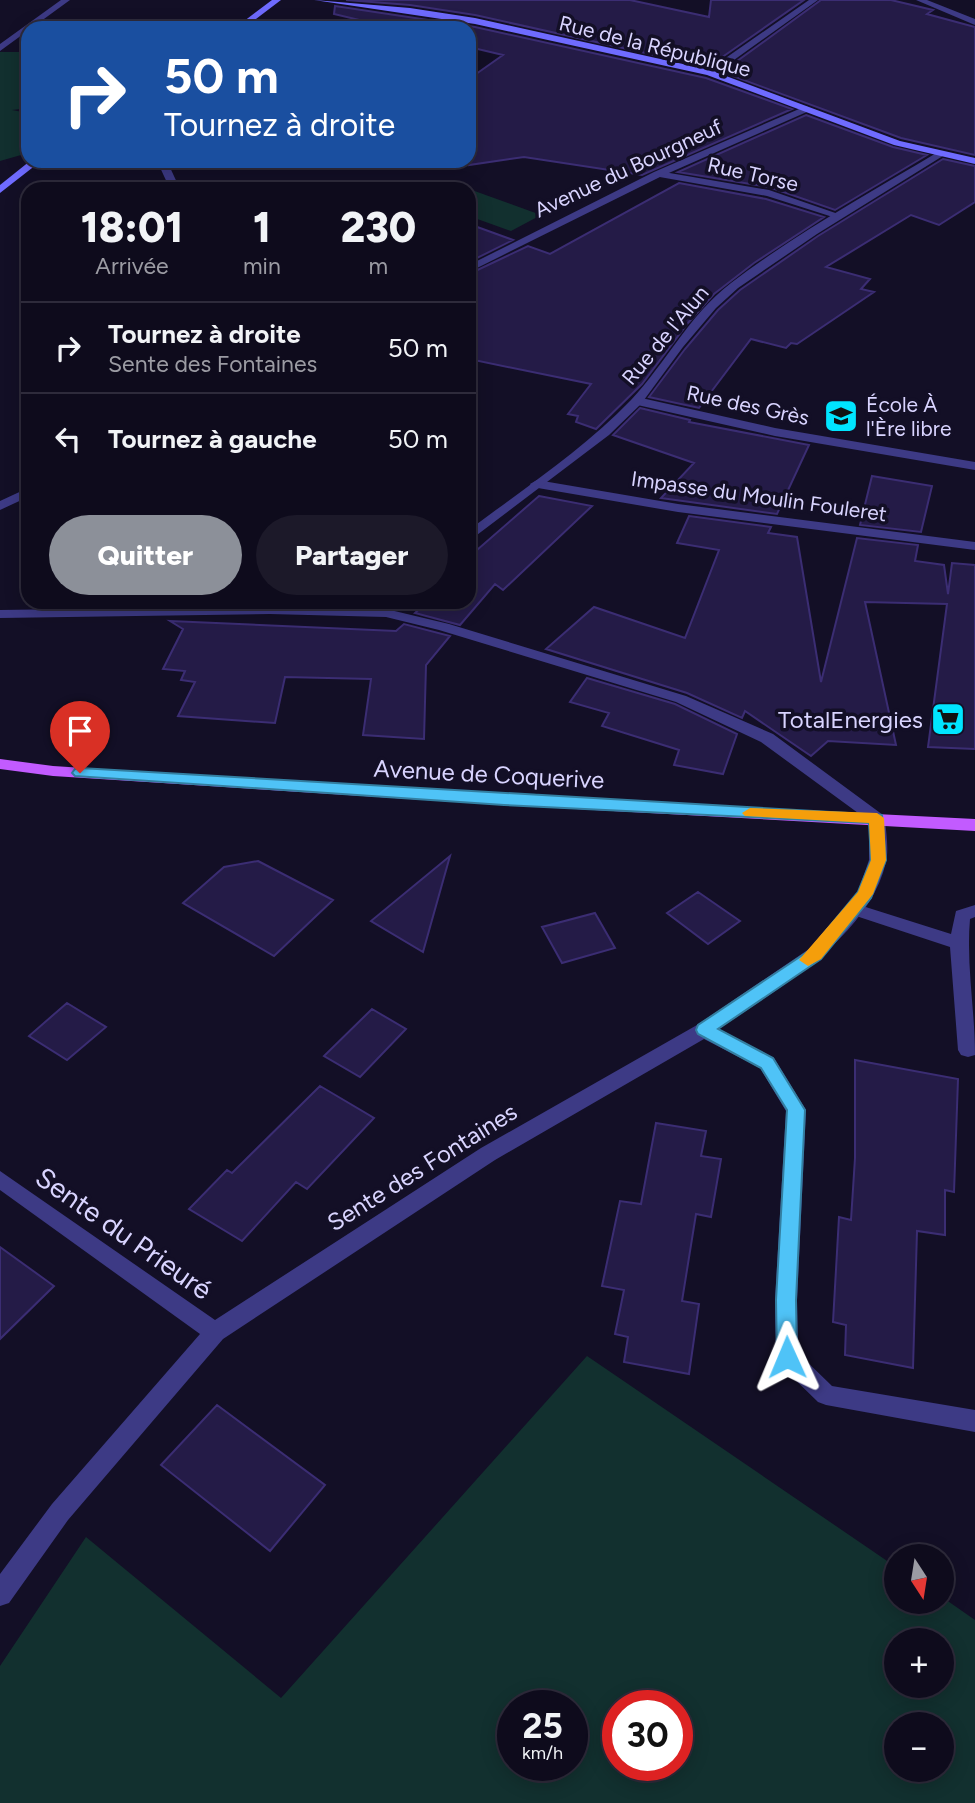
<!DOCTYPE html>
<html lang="fr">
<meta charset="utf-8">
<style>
:root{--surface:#0e0b1c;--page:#1c1929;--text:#f1f3f6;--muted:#9b9ba3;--line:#2e2b3b;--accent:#8c9099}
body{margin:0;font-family:Figtree,sans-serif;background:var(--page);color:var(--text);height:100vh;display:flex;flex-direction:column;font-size:26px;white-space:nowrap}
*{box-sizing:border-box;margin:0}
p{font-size:23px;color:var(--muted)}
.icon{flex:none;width:38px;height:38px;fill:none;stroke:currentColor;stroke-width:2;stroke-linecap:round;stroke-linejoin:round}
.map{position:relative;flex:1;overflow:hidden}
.sheet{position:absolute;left:21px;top:182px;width:455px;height:427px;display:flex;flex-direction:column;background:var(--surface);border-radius:21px;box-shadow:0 4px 18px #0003,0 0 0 2px var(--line)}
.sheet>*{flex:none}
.hud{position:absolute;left:21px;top:21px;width:455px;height:147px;border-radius:21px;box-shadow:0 4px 18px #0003,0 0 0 2px var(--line);background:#1a4fa0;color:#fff;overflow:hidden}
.needle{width:46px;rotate:168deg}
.fabs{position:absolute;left:884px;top:1544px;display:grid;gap:14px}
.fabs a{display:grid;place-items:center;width:70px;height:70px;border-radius:50%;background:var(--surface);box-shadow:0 4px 18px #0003,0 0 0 2px var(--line);font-size:35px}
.speed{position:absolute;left:497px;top:1690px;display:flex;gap:14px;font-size:35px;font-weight:700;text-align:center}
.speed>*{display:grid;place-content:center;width:91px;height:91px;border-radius:50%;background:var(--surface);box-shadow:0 4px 18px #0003,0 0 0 2px var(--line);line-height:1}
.speed small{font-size:18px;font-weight:400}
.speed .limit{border:10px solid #d22;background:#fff;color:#111}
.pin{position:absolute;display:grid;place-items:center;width:60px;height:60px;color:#fff;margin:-72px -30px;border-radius:50% 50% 50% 0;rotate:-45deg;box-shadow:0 0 7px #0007}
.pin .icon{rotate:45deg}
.me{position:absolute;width:77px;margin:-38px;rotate:359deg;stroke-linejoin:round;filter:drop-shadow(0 0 5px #0008)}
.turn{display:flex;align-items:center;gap:24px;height:147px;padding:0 28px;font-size:32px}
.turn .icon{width:91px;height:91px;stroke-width:2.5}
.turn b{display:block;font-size:49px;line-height:60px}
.eta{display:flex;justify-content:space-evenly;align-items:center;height:119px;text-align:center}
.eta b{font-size:42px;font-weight:800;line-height:49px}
.action{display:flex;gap:14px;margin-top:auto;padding:14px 28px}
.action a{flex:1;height:80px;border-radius:42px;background:var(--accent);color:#fff;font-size:28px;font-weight:800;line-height:80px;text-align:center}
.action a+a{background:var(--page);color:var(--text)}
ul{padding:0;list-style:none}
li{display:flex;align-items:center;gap:21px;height:91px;padding:0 28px;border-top:2px solid var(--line)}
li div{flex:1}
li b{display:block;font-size:26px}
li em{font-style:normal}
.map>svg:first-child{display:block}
.green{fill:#12302f;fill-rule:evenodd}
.building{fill:#241b47;stroke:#3b2d73;stroke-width:2}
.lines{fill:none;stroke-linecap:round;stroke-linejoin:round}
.lane{fill:#3d3a85;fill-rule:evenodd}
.street{fill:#3d3a85;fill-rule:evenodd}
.secondary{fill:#6f6bff;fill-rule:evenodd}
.primary{fill:#c25bff;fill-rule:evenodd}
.route{fill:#4fc3f7;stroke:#337fa1;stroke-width:2}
.slow{fill:#f59e0b}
.labels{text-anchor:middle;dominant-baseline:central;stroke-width:7;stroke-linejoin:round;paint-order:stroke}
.far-street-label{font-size:21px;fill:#d9d4ff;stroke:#130f26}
.far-poi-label{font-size:21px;fill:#d9d4ff;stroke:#130f26;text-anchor:start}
.poi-label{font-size:24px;fill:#d9d4ff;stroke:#130f26;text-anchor:end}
.street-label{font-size:24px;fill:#d9d4ff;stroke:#130f26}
.near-street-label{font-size:28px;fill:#d9d4ff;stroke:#130f26}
</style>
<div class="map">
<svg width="975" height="1803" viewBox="0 0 975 1803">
<rect width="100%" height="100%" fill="#130f26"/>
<path class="green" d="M0,52H28V108L12,110L28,113V153L0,161Z
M469,189L541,215L511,231L469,216Z
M587,1356L896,1567V1601H942V1597L975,1620V1803H0V1666L86,1537L281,1698ZM896,1640H942V1685H896ZM513,1706H572V1766H513ZM618,1706H677V1766H618ZM896,1724H942V1769H896Z"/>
<path class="building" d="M346,0H630L709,17L711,0H804L708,67L475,15L410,5Z
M821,0H891L933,10L927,14L975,27V155L901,138L722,72Z
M335,6L475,27L706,78L792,109L642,175L524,157L469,165V79L503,55L469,47V28H393L334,14Z
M806,115L893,147L927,155L835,210L769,187L678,172Z
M943,159L975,166V202L939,225L911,215L826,267L870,279L861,289L874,292L797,344L791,343L786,348L751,339L699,408L649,397L685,349L718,310L740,290L818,236Z
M679,183L766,199L824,217L754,263L714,294L688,323L642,384L596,429L576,422L578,416L568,414L591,384L469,359V274L528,246L550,254Z
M469,224L513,240L469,262Z
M640,408L690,420L689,422L809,445L777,514L661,498L694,463L613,435Z
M872,476L932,486L921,532L860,525Z
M539,496L592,506L503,590L495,584L460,625L415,613L427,602H469V557Z
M689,516L771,527L768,533L797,537L821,682L857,538L918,545L915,561L944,565L948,594L952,563L975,565V749L928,747L947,604L865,602L896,745L828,741L811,756L745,711L742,718L687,693L546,649L594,607L685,638L719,550L677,543Z
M170,621L396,631L404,624L450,636L426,665L424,739L363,735L371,679L285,677L275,723L178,716L195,682L181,680L185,671L163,669L183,629Z
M587,678L675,704L737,734L723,774L674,765L679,750L602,726L609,713L570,702Z
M450,856L423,952L371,921Z
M258,861L333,900L274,956L183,903L224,867Z
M698,892L740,921L708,944L667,913Z
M595,913L615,948L562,963L542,927Z
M67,1003L106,1027L67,1060L29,1036Z
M372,1009L406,1029L360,1077L324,1056Z
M855,1060L958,1079L954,1192L945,1190V1235L917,1231L913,1368L845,1355L846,1325L833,1322L839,1217L851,1220L855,1158Z
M320,1086L374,1118L307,1189L296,1182L242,1241L189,1209L227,1170L232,1173Z
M656,1123L706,1131L701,1156L721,1159L711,1217L696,1214L682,1301L699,1304L689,1374L624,1362L628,1337L615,1334L624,1290L602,1286L620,1201L641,1204Z
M0,1247L54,1286L0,1339Z
M217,1405L325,1485L270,1551L161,1465Z"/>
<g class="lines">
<path class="lane" d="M658,171L769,190L844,216L839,219L767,196L654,176L653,174Z
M637,397L775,428L975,462V470L775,436L633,404L631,401Z
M537,480L678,504L975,542V550L678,512L532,487L530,484Z
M853,903L951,934L956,911L975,905V917L970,919C966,964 975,1010 975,1055L968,1057L961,1055L958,1050L950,947L847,913L844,909L847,905Z"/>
<path class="street" d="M61,0H70L0,51V44Z
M809,0H818L713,75H707V71Z
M916,0H927L975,19V25Z
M806,106L811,109L809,111L662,176L469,272V265L654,172Z
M938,152L946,154L817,234L738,288L716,308L683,347L641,404L609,435L469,541V530C523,489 583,450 631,400C666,363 689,315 731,283C795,234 868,194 938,152Z
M157,161H167L180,189H170Z
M28,488V497L0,510V501Z
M270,606L386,609L449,624L686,696L773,734L883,815L885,819C886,832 889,849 886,862C869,937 778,988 719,1029L774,1058L806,1110L797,1301L798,1353L832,1386L975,1410V1432L826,1405L818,1402L779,1364L776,1357L775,1301L786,1111L760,1068L704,1039L495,1160L223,1339L68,1520L9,1603L0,1606V1574L52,1504L200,1334L0,1190V1171L215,1320L481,1148L697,1025L809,949L858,892L869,860V821L761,742L676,702L439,630L386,617L270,614L0,618V610Z"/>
<path class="secondary" d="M272,0H281L244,28H235Z
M314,0L410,8L475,18L710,70L900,141L975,158V164L894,145L707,75L475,24Z
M30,161H41L0,193V185Z"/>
<path class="primary" d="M0,759L53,766L504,795L975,819V831L504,805L53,776L0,769Z"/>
</g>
<path class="route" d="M80,768L882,815L886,860L871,898L821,959L718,1029L773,1058L805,1110L796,1300L797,1357L794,1363L787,1366L780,1363L777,1357L776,1300L787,1110L761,1068L698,1034L696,1030L698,1025L810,950L858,892L871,860L869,823L504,805L75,776L72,773L75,769Z"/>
<path class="slow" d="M750,808L877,813L884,818L886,860L873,894L821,959L808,966L799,960L858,892L871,860L869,823L745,816L742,813Z"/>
<defs>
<g id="school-square" transform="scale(1.75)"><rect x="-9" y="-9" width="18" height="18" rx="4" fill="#00e5ff" stroke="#130f26"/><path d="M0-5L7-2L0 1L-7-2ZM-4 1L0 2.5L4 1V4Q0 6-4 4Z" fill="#111"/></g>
<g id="supermarket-square" transform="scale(1.75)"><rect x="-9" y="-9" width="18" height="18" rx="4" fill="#00e5ff" stroke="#130f26"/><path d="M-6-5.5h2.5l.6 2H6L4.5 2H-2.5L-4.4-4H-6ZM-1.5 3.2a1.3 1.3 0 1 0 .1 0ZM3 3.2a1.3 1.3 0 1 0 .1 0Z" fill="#111"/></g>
</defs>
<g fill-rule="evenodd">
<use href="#school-square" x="841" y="416"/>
<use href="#supermarket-square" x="948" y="719"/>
</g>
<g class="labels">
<g class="far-street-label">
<text transform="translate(655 46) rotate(14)">Rue de la République</text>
<text transform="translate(628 168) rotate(-25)">Avenue du Bourgneuf</text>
<text transform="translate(753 174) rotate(13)">Rue Torse</text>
<text transform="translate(665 335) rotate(-50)">Rue de l'Alun</text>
<text transform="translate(748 405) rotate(12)">Rue des Grès</text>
<text transform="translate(759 496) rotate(8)">Impasse du Moulin Fouleret</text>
</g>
<g class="far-poi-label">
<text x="866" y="404">École À<tspan x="866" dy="24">l'Ère libre</tspan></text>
</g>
<g class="poi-label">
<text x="923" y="719">TotalEnergies</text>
</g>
<g class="street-label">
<text transform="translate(489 774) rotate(3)">Avenue de Coquerive</text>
<text transform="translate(422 1167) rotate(-32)">Sente des Fontaines</text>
</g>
<g class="near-street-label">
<text transform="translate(124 1233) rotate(35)">Sente du Prieuré</text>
</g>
</g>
</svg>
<div class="fabs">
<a><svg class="needle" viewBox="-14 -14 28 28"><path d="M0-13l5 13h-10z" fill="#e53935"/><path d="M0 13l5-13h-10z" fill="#9b9ba3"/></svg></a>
<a>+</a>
<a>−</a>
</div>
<div class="speed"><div>25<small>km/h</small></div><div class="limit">30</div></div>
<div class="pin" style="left:80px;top:773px;background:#d93025"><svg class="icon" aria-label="arrive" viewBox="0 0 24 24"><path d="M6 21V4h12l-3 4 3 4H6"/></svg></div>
<svg class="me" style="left:787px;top:1357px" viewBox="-20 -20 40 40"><path d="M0-17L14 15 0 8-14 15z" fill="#4fc3f7" stroke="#fff" stroke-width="4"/></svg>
<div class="hud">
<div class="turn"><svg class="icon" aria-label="right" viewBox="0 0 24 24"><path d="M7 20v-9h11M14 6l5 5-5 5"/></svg><div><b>50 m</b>Tournez à droite</div></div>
</div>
<section class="sheet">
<div class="eta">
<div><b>18:01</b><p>Arrivée</p></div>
<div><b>1</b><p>min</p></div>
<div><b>230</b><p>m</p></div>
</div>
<ul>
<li><svg class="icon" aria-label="right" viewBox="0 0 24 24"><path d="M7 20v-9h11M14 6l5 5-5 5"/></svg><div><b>Tournez à droite</b><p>Sente des Fontaines</p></div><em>50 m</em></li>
<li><svg class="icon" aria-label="left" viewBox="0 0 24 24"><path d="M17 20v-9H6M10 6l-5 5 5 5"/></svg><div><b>Tournez à gauche</b></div><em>50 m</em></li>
</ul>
<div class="action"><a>Quitter</a><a>Partager</a></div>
</section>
</div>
